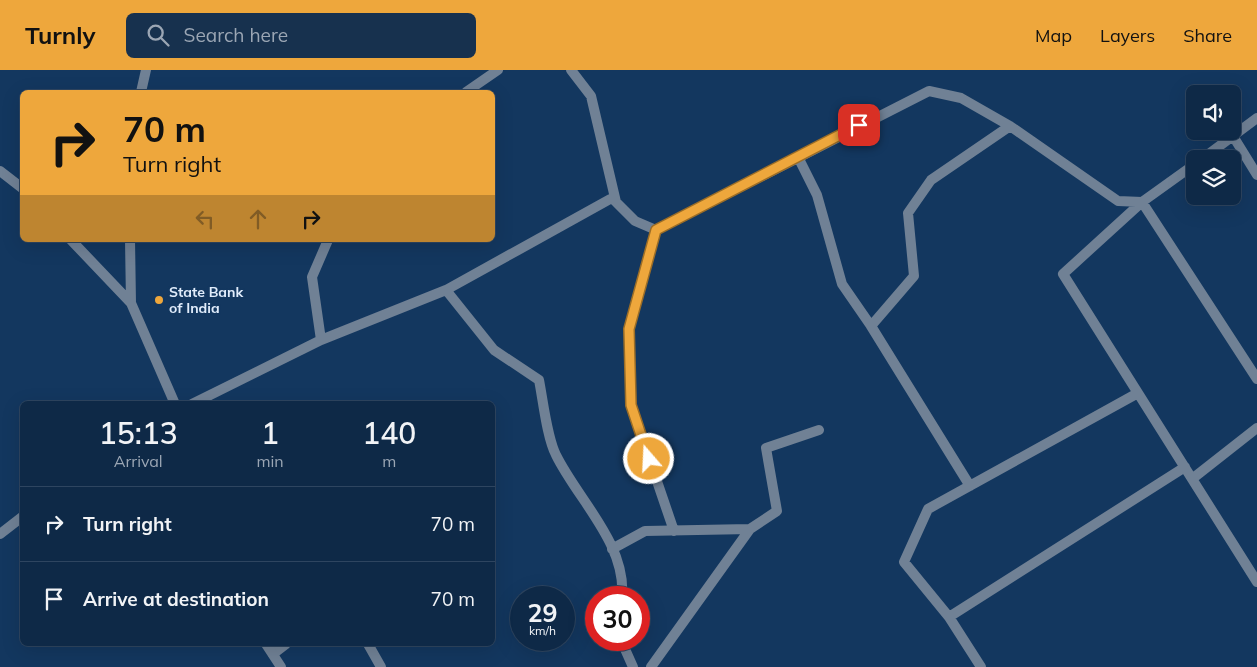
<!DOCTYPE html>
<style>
:root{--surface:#0e2947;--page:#17314e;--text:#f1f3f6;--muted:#9ba6b4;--line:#2e4560;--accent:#eea73c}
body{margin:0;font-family:Mulish,sans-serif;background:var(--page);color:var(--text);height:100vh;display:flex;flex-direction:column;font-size:19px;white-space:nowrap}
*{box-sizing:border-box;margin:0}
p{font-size:16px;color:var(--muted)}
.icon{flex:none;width:28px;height:28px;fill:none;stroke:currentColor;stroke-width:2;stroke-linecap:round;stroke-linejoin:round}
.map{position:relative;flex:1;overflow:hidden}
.side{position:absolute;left:20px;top:331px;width:475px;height:245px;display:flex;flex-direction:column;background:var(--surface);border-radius:8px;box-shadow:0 5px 20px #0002,0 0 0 1px var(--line)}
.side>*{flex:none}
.guide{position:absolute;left:20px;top:20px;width:475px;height:152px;border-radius:8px;box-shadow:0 5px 20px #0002,0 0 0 1px var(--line);background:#eea73c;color:#111;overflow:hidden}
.tools{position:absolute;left:1186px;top:15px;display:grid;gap:10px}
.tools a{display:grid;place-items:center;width:55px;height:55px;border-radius:8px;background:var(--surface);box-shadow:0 5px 20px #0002,0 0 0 1px var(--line);font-size:25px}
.speed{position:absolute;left:510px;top:516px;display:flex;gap:10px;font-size:25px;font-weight:700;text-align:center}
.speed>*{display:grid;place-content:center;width:65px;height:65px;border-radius:50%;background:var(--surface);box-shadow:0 5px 20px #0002,0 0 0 1px var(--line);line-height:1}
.speed small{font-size:12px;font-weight:400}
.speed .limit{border:8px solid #d22;background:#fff;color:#111}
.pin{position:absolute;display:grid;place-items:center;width:42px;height:42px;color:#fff;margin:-21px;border-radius:10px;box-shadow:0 2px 8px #0006}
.me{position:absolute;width:55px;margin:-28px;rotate:341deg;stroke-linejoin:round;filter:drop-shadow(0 0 4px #0008)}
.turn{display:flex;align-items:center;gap:18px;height:105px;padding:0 20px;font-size:22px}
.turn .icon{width:65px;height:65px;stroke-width:2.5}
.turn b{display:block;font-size:35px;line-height:42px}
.lanes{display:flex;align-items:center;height:48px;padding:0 20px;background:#0003;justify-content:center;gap:25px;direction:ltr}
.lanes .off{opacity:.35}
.eta{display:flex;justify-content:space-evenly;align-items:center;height:85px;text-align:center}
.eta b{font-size:30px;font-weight:600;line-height:35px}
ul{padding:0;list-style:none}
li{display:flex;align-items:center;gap:15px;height:75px;padding:0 20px;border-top:1px solid var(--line)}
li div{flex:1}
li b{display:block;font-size:19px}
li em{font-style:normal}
header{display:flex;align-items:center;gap:30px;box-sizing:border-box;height:70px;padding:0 25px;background:var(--accent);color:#111}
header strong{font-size:24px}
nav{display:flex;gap:28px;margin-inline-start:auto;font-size:18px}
.search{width:350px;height:45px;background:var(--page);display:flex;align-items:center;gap:12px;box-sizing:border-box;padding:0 18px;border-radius:8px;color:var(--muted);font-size:19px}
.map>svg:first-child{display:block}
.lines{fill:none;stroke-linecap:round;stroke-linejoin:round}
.minor{stroke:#708195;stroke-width:10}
.tertiary{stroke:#708195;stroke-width:10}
.route-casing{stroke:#9b6d27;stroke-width:12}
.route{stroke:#eea73c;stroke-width:9}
.poi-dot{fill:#eea73c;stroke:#13375f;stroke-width:2}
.labels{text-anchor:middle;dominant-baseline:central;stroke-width:4;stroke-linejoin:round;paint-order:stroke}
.poi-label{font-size:14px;font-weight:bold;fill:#e0ecfb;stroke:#13375f;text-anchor:start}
</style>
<header>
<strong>Turnly</strong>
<div class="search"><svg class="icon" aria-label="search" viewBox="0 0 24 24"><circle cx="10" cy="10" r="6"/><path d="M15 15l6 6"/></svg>Search here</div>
<nav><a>Map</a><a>Layers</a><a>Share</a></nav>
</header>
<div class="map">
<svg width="1257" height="597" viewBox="0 0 1257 597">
<rect width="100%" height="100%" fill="#13375f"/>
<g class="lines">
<path class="minor" d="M571,0L591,26L616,132
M466,22L498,0
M1233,66L1257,105
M798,87L817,125L842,214L871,256L970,416
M1202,89L1257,48
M656,160L629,259L631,335L674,461
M446,220L494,280L539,310C543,330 547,368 556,385C578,430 627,474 622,528
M871,256L914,206L908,143L931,110L1010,56
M321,270L312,207L328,170
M1257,309L1142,132L1063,204L1257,512
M192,334L321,270L446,220L612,128L635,151L656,160L929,21L961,28L1010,56L1118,131L1142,132L1195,94
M1192,409L1257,358
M0,464L22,447
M612,479L645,461L750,459L777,441L766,378L819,360
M949,547L1185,397
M621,570L633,597
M368,574L381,597
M273,584L286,574
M651,597L750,459
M981,597L949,547L904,492L928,439L1138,323"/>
<path class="tertiary" d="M141,22L146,0
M0,101L22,118
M71,170L131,233L175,334
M130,170L131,233
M266,574L281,597"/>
</g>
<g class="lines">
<g class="route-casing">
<path id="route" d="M649,389L631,335L629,259L656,160L859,55"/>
</g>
<use href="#route" class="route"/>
</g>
<circle class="poi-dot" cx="159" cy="230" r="5"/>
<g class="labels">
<g class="poi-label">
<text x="169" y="222">State Bank<tspan x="169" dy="16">of India</tspan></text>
</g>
</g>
</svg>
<div class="tools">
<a><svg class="icon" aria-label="sound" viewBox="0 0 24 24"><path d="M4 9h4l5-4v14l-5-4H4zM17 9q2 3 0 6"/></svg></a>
<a><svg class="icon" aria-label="layers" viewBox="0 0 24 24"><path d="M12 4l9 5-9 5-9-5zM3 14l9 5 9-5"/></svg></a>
</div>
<div class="speed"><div>29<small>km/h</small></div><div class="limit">30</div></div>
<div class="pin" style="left:859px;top:55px;background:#d93025"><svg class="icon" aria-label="arrive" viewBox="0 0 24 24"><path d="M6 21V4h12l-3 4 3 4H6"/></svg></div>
<svg class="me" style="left:649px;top:389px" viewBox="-20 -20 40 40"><circle r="17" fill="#eea73c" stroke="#fff" stroke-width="3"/><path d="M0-11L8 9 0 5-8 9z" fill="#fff"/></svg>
<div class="guide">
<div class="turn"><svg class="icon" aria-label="right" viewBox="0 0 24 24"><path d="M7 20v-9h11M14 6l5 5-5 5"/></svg><div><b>70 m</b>Turn right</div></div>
<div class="lanes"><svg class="icon off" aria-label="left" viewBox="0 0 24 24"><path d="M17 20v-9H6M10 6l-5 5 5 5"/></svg><svg class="icon off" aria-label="ahead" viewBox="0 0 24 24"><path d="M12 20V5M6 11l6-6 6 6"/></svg><svg class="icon" aria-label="right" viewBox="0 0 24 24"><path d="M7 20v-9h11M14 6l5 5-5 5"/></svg></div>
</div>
<section class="side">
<div class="eta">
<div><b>15:13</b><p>Arrival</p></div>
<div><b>1</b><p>min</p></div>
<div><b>140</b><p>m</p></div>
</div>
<ul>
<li><svg class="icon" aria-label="right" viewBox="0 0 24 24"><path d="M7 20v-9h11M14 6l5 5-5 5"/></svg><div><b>Turn right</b></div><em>70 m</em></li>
<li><svg class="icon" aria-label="arrive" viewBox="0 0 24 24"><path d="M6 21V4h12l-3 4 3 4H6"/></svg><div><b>Arrive at destination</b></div><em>70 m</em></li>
</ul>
</section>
</div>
